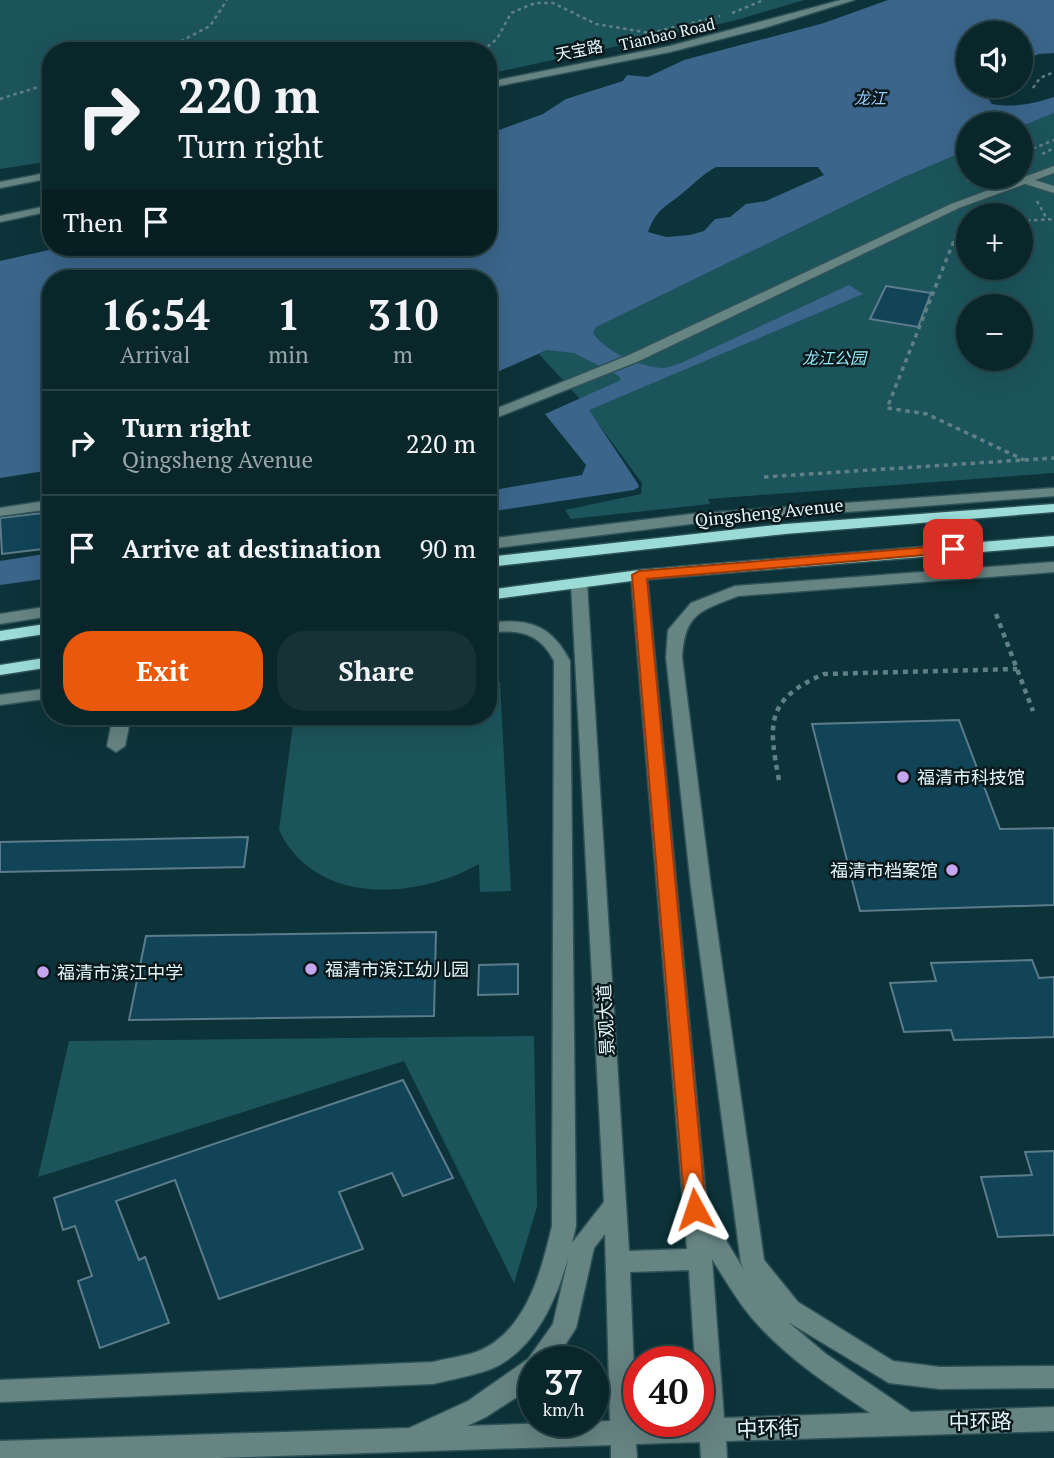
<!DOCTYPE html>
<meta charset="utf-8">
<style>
:root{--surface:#09262b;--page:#173237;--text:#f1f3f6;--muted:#99a5a9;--line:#294347;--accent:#ea580c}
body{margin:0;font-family:"PT Serif","Noto Sans SC",serif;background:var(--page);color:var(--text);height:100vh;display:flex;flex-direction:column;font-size:26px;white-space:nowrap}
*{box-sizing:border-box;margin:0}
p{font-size:23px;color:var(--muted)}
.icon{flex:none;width:38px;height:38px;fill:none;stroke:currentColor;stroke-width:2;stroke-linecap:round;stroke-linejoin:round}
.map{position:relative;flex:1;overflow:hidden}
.sheet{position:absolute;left:42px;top:270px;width:455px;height:455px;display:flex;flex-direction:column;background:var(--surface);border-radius:28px;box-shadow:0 7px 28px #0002,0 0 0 2px var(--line)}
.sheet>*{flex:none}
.guide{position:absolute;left:42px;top:42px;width:455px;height:214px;border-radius:28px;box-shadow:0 7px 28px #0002,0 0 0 2px var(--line);background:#09262b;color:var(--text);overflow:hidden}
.buttons{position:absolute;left:956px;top:21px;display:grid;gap:14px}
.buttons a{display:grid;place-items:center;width:77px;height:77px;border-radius:50%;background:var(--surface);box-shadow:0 7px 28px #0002,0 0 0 2px var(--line);font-size:35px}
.speed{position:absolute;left:518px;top:1346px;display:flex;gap:14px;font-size:35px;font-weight:700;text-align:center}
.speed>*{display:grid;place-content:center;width:91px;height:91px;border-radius:50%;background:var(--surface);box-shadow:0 7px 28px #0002,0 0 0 2px var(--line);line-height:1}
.speed small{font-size:18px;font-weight:400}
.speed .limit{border:10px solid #d22;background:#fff;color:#111}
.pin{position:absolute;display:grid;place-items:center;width:60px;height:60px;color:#fff;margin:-30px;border-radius:14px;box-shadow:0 4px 10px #0006}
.me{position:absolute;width:77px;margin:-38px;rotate:355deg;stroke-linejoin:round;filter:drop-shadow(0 0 5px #0008)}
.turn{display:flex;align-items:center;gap:24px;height:147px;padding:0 21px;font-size:32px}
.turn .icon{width:91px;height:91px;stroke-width:2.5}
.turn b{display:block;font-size:49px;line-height:60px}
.then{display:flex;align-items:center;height:66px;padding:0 21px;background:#0003;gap:14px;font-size:26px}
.eta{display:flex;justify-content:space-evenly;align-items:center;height:119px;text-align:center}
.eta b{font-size:42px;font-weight:700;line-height:49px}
.action{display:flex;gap:14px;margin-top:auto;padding:14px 21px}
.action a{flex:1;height:80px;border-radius:28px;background:var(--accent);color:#fff;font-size:28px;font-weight:700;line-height:80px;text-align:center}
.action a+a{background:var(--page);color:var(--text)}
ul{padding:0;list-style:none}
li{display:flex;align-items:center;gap:21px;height:105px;padding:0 21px;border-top:2px solid var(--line)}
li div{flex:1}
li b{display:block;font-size:26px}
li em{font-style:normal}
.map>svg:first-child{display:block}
.green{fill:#1c545c;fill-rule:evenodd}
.water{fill:#3b658b;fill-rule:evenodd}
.building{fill:#124458;stroke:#5c7c8b;stroke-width:2}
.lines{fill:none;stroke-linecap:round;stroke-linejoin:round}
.minor-casing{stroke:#2e5258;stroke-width:3}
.major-casing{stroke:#2e5258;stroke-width:3}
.path-far2{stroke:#608085;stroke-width:2.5;stroke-dasharray:3.5 3.5;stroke-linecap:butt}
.path-far1{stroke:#608085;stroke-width:3.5;stroke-dasharray:4.5 4.5;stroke-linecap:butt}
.path{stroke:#608085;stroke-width:4.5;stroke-dasharray:5 5;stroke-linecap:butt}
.minor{fill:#668482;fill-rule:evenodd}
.major{fill:#9bdcd7;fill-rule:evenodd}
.route{fill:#ea580c;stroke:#983908;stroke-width:2}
.poi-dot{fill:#c7a6f0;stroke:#09181b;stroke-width:2.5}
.labels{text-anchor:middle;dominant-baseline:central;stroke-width:5;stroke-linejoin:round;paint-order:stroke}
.far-street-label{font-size:16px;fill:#e3f7fb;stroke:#09181b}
.far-water-label{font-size:16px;font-style:italic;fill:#9accfc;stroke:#09181b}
.far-park-label{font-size:16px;font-style:italic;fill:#94ebf9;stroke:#09181b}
.street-label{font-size:18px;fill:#e3f7fb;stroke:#09181b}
.poi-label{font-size:18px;fill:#e3f7fb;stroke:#09181b;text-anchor:start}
.near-street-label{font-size:21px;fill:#e3f7fb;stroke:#09181b}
</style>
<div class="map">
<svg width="1054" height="1458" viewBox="0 0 1054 1458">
<rect width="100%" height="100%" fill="#0c3339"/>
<path class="green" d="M0,0H804L733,21L488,74V51H51V161L0,169Z
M1054,113V473L708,499L710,504L571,519L565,510L641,494L642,483L580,399L539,354L902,178L968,150V177H1020V127ZM968,215H1020V268H968ZM968,306H1020V359H968Z
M488,682H500L511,891L480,892L479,864C415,900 315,906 279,830L294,716H488Z
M534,1036L537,1207L514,1283L404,1061L38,1177L69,1041Z"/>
<path class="water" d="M888,0H1054V53L1039,54L1020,61V33H968V86H993L984,93L992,104C1014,108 1033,104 1054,97V113L1020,127V124H968V150L902,178L596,327L593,333C605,352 643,368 664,368C669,368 676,364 681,363L849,285L863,294L589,410L638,484L639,487L634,490L488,512V491L582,475L586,465L545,414L621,380L619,376L574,353L547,350L488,376V278H51V470L0,478V261L62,247H488V134L543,114L566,99L623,81L627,75L648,77L684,60L824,23ZM716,167H818L824,175L766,201L746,204L730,217L715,219L704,231L690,235L666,237L648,232C657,207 667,207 685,191C696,182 703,174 716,167Z
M51,553V578L0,585V561Z"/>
<path class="building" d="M886,286L931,293L918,327L870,319Z
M51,512V548L2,554L0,518Z
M959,720L1000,829L1054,828V905L860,911L812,724Z
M248,837L244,867L0,872V842Z
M436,932L434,1016L129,1020L146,936Z
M1032,960L1039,978L1054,977V1037L954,1040L951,1030L904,1032L890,983L936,981L931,963Z
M518,964V994L478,995L479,965Z
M403,1080L453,1178L403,1196L392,1173L339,1192L363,1249L219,1299L175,1180L116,1201L139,1260L145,1257L169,1323L100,1348L78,1281L92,1276L75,1226L63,1230L54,1198Z
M1054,1151V1235L998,1237L981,1177L1032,1175L1025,1152Z"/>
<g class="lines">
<g class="minor-casing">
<path id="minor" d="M841,0H854L764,28L670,52L488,88V82L670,46Z
M1054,166V173L1035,180L1054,186V193L1025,184L959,208L639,361L488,421V412L629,355L951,204Z
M51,172V178L0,188V182Z
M51,205V211L0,222V216Z
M1054,488V496L691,524L488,549V539L691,514Z
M51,500V509L0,516V508Z
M1054,562V572L738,596C700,611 685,613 682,657L711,887L764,1260L798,1302L893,1361L940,1367L1054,1366V1388L940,1389L889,1383L788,1322L826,1354L911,1412L1054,1407V1431L726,1441L727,1458H701L700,1442L636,1444L637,1458H611V1445L218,1458H0V1441L409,1428L468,1401L528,1359L553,1324L569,1255C557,1298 536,1350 491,1369C472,1376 453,1379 433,1384L0,1402V1380L433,1362C447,1358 462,1357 476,1352C526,1333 541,1272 552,1226L554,661C539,632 518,629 488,633V623C528,618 551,624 570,661L576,1226L572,1243L604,1202L571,583L579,578L587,583L629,1251L687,1249L631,575L639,570L647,575L707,1209L744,1270L741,1263L691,887L666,657L668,630L691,603L735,586ZM605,1234L610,1421L467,1426L486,1417L534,1386V1362H554L576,1328L594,1248ZM712,1259C724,1278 736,1299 751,1317C784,1356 828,1385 870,1413L724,1418ZM689,1270L695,1362H698V1421H636L630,1272Z
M51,606V616L0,624V614Z
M51,688V698L0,705V695Z
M113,716H131L125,746L116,752L107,746Z"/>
</g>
<g class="major-casing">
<path id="major" d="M1054,504V512L785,534L488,567V557L785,524Z
M1054,536V546L639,580L488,600V590L639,570Z
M51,623V633L0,641V631Z
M51,657V667L0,675V665Z"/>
</g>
<path class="path-far2" d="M732,13L764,0
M162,51L210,26L227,0
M482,51L497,39L511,13L535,3H553L596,24L650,33L720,16
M1033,88L1040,78L1054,72
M0,99L51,83
M1020,154L1054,140
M1042,154L1054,148
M970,177L965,179L973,182
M1037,201L1047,219
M1020,221L1054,219
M956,235L961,223L968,224"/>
<path class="path-far1" d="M957,233L887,408L927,414L1024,460
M764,477L1054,458"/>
<path class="path" d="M996,614L1033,711
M779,780C768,723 766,699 824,674L1017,669"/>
<use href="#minor" class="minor"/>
<use href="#major" class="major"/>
</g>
<path class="route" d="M953,545L960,549L958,552L647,579L706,1209L703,1215L695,1218L688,1215L685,1209L632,575L639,571Z"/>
<g class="poi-dot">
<circle cx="903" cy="777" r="7"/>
<circle cx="952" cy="870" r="7"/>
<circle cx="311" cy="969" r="7"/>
<circle cx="43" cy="972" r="7"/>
</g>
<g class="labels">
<g class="far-street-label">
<text transform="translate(667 34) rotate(-13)">Tianbao Road</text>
<text transform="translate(579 50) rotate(-11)">天宝路</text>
</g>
<g class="far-water-label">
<text x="870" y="98">龙江</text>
</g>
<g class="far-park-label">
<text x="834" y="358">龙江公园</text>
</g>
<g class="street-label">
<text transform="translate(769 512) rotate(-6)">Qingsheng Avenue</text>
<text transform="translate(605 1020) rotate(-93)">景观大道</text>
</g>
<g class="poi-label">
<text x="917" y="777">福清市科技馆</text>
<text x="938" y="870" text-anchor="end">福清市档案馆</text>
<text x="325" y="969">福清市滨江幼儿园</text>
<text x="57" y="972">福清市滨江中学</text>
</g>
<g class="near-street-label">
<text transform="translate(980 1421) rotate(-1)">中环路</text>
<text transform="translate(768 1428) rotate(-2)">中环街</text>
</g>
</g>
</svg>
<div class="buttons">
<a><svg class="icon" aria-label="sound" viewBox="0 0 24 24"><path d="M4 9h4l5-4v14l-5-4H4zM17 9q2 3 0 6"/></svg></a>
<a><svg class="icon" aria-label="layers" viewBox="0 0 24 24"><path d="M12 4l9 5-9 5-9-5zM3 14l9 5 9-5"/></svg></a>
<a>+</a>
<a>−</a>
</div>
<div class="speed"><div>37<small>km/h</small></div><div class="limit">40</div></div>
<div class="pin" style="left:953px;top:549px;background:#d93025"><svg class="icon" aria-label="arrive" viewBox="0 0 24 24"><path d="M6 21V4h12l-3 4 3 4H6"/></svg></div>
<svg class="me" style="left:695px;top:1209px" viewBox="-20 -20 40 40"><path d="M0-17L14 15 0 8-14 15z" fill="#ea580c" stroke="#fff" stroke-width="4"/></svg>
<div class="guide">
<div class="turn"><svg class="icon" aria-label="right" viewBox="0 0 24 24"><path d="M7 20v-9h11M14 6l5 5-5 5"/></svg><div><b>220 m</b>Turn right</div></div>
<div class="then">Then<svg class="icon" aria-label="arrive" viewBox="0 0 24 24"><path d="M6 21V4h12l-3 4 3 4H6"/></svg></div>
</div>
<section class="sheet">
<div class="eta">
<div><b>16:54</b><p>Arrival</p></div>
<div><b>1</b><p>min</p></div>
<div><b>310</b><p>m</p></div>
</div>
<ul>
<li><svg class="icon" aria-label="right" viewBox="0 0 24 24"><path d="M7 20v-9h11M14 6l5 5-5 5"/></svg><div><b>Turn right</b><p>Qingsheng Avenue</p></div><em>220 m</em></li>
<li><svg class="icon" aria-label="arrive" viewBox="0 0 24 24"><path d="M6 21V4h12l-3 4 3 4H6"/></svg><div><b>Arrive at destination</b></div><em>90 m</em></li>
</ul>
<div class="action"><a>Exit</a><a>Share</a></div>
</section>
</div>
